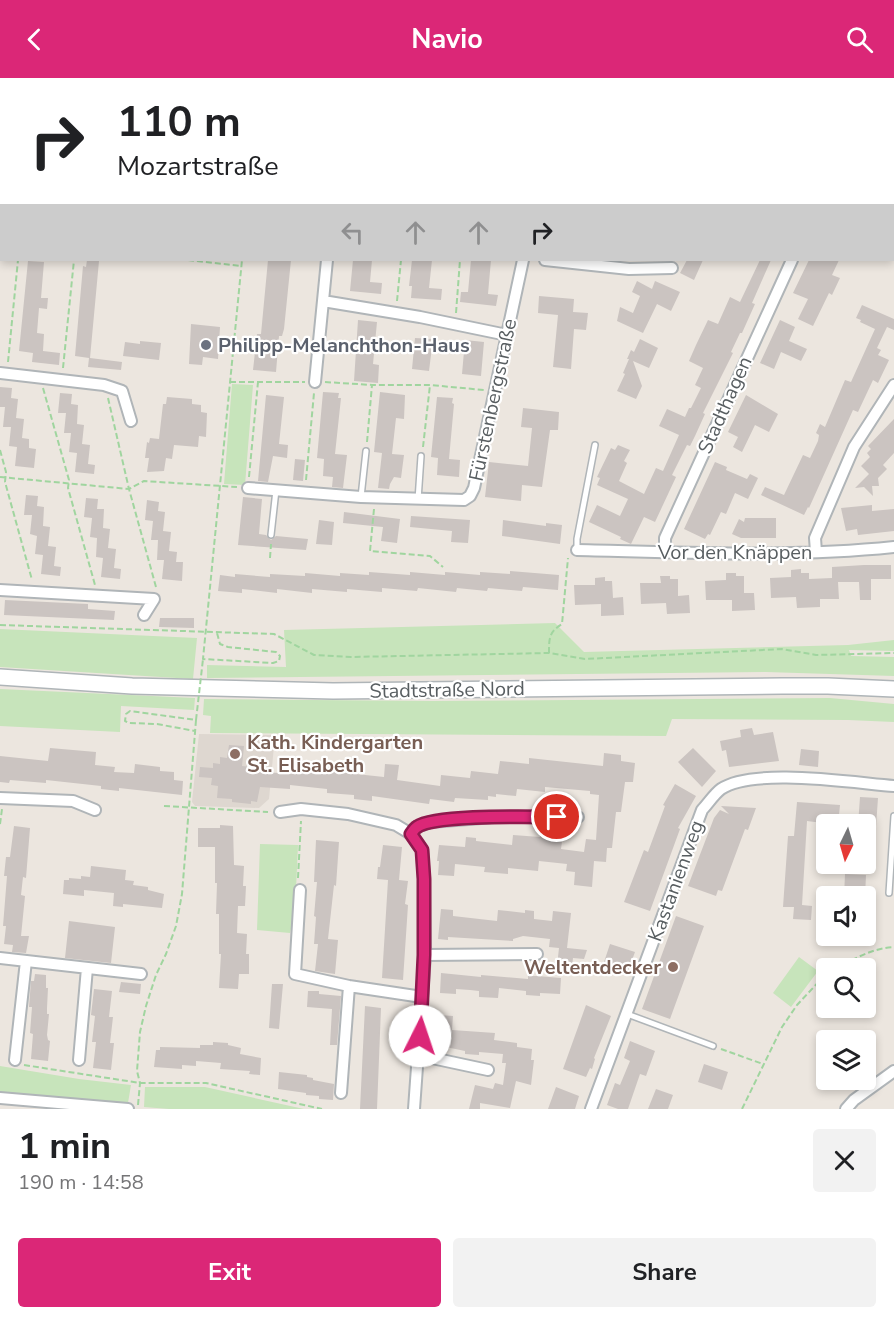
<!DOCTYPE html>
<meta charset="utf-8">
<style>
:root{--surface:#fff;--page:#f2f2f2;--text:#202124;--muted:#757577;--accent:#db2777}
body{margin:0;font-family:"Nunito Sans",sans-serif;background:var(--page);color:var(--text);height:100vh;display:flex;flex-direction:column;font-size:22px;white-space:nowrap}
*{box-sizing:border-box;margin:0}
p{font-size:20px;color:var(--muted)}
.icon{flex:none;width:33px;height:33px;fill:none;stroke:currentColor;stroke-width:2;stroke-linecap:round;stroke-linejoin:round}
.map{position:relative;height:1031px;overflow:hidden}
.details{display:flex;flex-direction:column;background:var(--surface);flex:1}
.details>*{flex:none}
.hud{position:absolute;left:0px;top:0px;width:894px;height:183px;box-shadow:0 3px 9px #0003;background:#fff;color:var(--text);overflow:hidden}
.needle{width:39px;rotate:185deg}
.controls{position:absolute;left:816px;top:736px;display:grid;gap:12px}
.controls a{display:grid;place-items:center;width:60px;height:60px;border-radius:6px;background:var(--surface);box-shadow:0 3px 9px #0003;font-size:30px}
.pin{position:absolute;display:grid;place-items:center;width:51px;height:51px;color:#fff;margin:-26px;border:3px solid #fff;border-radius:50%;box-shadow:0 2px 6px #0007}
.me{position:absolute;width:66px;margin:-33px;rotate:4deg;stroke-linejoin:round;filter:drop-shadow(0 0 4px #0008)}
.turn{display:flex;align-items:center;gap:21px;height:126px;padding:0 18px;font-size:27px}
.turn .icon{width:78px;height:78px;stroke-width:2.5}
.turn b{display:block;font-size:42px;line-height:51px}
.lanes{display:flex;align-items:center;height:57px;padding:0 18px;background:#0003;justify-content:center;gap:30px;direction:ltr}
.lanes .off{opacity:.35}
.round{display:grid;place-items:center;flex:none;width:63px;height:63px;border-radius:6px;background:var(--page)}
.overview{display:flex;align-items:center;justify-content:space-between;height:102px;padding:0 18px}
h1{font-size:36px;font-weight:700;line-height:45px}
.button{display:flex;gap:12px;margin-top:auto;padding:12px 18px}
.button a{flex:1;height:69px;border-radius:6px;background:var(--accent);color:#fff;font-size:24px;font-weight:700;line-height:69px;text-align:center}
.button a+a{background:var(--page);color:var(--text)}
header{display:flex;justify-content:space-between;align-items:center;height:78px;padding:0 18px;background:var(--accent);color:#fff;font-size:27px;font-weight:700}
.map>svg:first-child{display:block}
.education{fill:#ded7d0}
.green{fill:#c7e4bb}
.building{fill:#cbc4c1}
.lines{fill:none;stroke-linecap:round;stroke-linejoin:round}
.lane-casing{stroke:#b0b5b8;stroke-width:8}
.street-casing{stroke:#b0b5b8;stroke-width:14}
.secondary-casing{stroke:#afb5b8;stroke-width:18}
.path{stroke:#a0d59f;stroke-width:2;stroke-dasharray:6 3;stroke-linecap:butt}
.lane{stroke:#fff;stroke-width:5}
.street{stroke:#fff;stroke-width:10}
.secondary{stroke:#fff;stroke-width:15}
.path-bridge{stroke:#a0d59f;stroke-width:2;stroke-dasharray:6 3;stroke-linecap:butt}
.route-casing{stroke:#8e194d;stroke-width:15}
.route{stroke:#db2777;stroke-width:10}
.worship-dot{fill:#6b7280;stroke:#fff;stroke-width:2}
.education-dot{fill:#8d6e63;stroke:#fff;stroke-width:2}
.labels{text-anchor:middle;dominant-baseline:central;stroke-width:4.5;stroke-linejoin:round;paint-order:stroke}
.worship-label{font-size:20px;font-weight:bold;fill:#5b616d;stroke:#fff;text-anchor:start}
.street-label{font-size:20px;fill:#585e61;stroke:#fff}
.education-label{font-size:20px;font-weight:bold;fill:#785e54;stroke:#fff;text-anchor:start}
</style>
<header><svg class="icon" aria-label="back" viewBox="0 0 24 24"><path d="M15 5l-7 7 7 7"/></svg>Navio<svg class="icon" aria-label="search" viewBox="0 0 24 24"><circle cx="10" cy="10" r="6"/><path d="M15 15l6 6"/></svg></header>
<div class="map">
<svg width="894" height="1031" viewBox="0 0 894 1031">
<rect width="100%" height="100%" fill="#ece6df"/>
<path class="education" d="M199,656L275,657L269,721L259,730L195,728L192,724Z"/>
<path class="green" d="M232,306L253,307L245,407L224,406Z
M555,545L584,574L848,567L894,562V573L849,572L851,578L894,579V598L766,594L207,600V587L286,589L284,552Z
M0,551L197,560L193,601L0,589Z
M0,611L195,620L194,632L121,628L120,654L0,648Z
M830,620L894,626V644L848,642L672,641L666,658L210,655L211,638L203,637L204,621L432,623Z
M260,766L298,767L295,834L290,855L257,852Z
M799,879L818,893L791,929L773,915Z
M0,988L79,1001L131,1007L128,1025L0,1014Z
M145,1009H205L304,1031H169L144,1029Z"/>
<path class="building" d="M87,182L99,183L90,280L122,284L121,292L88,289L89,280L75,278L83,188L86,189Z
M268,182H291L284,251L282,258H279L276,294L253,292L257,256H261Z
M353,182H372L370,204L382,205L381,216L350,213Z
M412,182H432L429,210L442,211L441,222L411,220L412,208H409Z
M471,182H491L488,216L498,217L496,228L460,224L461,214H468Z
M687,182H703L694,202L680,195Z
M760,182H771L752,225L755,226L742,255H740L731,274L733,275L703,335L705,336L695,358L690,368L687,367L672,397L676,399L655,444L644,439L631,466L620,461L621,459L589,444L597,427L620,438L628,421L597,407L600,400L597,399L611,370L615,372L618,367L630,372L624,383L627,385L619,403L644,416L656,390L663,393L679,357L659,348L667,331L685,339L689,330H691L701,310L695,307L703,290L689,283L696,267L708,242L718,246L730,219L740,224Z
M809,182H839L832,197L840,200L832,217L829,215L813,248L798,241L808,221L793,215Z
M28,183L44,184L41,220H48L47,231L39,230L37,255L44,256L43,273L60,275L59,287L32,284L33,275L19,273Z
M637,203L652,211L655,203L680,214L671,233L657,226L643,255L617,243L620,229L633,235L640,218L632,214Z
M539,218L574,221L573,234L588,235L586,252L574,251L571,291L553,289L558,237L538,235Z
M862,227L894,241V252L887,249L877,270L881,272L878,277L889,282L878,305L873,302L858,334L853,332L809,430L808,429L804,437L761,417L765,409L784,417L803,377L810,380L818,363L819,357L816,355L820,346L825,349L845,302L851,304L875,251L860,244L861,242L856,240Z
M358,242L377,244L373,286L379,287L378,305L354,303Z
M780,242L795,249L789,263L807,271L801,283L781,274L774,291L760,285Z
M191,246L220,249L218,281L203,279L202,287L189,286Z
M415,260L433,261L429,293L412,291Z
M640,261L658,270L649,290L633,283L642,308L636,321L617,313L625,296L623,295L629,281H627L631,272L634,274Z
M465,262L484,264L481,298L462,296Z
M140,263L161,265L159,282L123,278L125,264L140,266Z
M0,309L12,310L11,320L18,321L16,340L24,341L22,360L29,361V370L36,371L34,390L15,388L17,369L9,368L11,349H3L5,329H0Z
M323,314L339,315L338,320H341L335,376L347,377L343,410L332,409L333,399L323,398L324,381L317,380Z
M380,314L405,317L404,341L396,340L392,376L404,377L401,400L394,399L390,406L389,411L378,410L382,375L374,374Z
M60,315L72,316L71,326L78,327L77,346L84,347L82,366L90,367L88,386L95,387L94,396L75,394L77,375L69,374L71,355H64L66,335H58Z
M266,317L284,319L279,366L288,367L287,380L273,378L268,404L258,403Z
M746,317L778,336L769,354L755,347L742,374L733,369L738,359L728,354Z
M167,319L192,321V326L201,327V334L207,335L206,359L199,358L198,369L174,367L172,381L166,380L164,393L147,394L149,380H145L147,364L149,365L150,360L159,361L163,326H166Z
M437,319L453,320L452,325L454,326L449,381L460,382L459,399L437,397L438,380L431,379Z
M523,330L559,334L558,352H550L542,409L522,407L521,423L485,419L489,384L528,388L532,350L521,349Z
M894,341V375L883,387L887,391L878,400L879,408H872L873,418L864,409L855,410L869,396L861,388L870,379L867,375L871,371L868,368Z
M295,381L305,382L303,403L293,402Z
M715,384L727,389L726,392L747,401L750,396L758,400L748,421L735,415L726,436L721,434L710,457L708,456L705,461L684,451Z
M26,417L38,418L37,428L44,429L43,448L50,449L48,468L56,469L54,488L61,489L60,498L41,496L43,477L35,476L37,458L30,456L32,437H24Z
M243,419L262,421L259,456L266,457L271,462L276,458L308,461L306,472L238,467Z
M86,420L98,421L97,431H104L103,450L110,451L108,470L116,471L114,490L121,491L120,501L101,499L103,480L96,479L97,460L90,459L92,440L84,439Z
M147,422L159,424L158,433L165,434L163,453L171,454L169,473L177,474L176,484H183L182,503L162,501L164,482H157L158,462H151L153,443L145,442Z
M872,427V433L894,431V453L858,457L857,451L846,453L841,430Z
M344,434L400,441L397,465L381,463L383,449L343,445Z
M411,438L470,442L468,465L451,464L452,453L410,449Z
M745,440H776V460H741L732,456L739,441L744,444Z
M319,442L334,444L332,467L316,466Z
M503,442L546,448V445L562,447L560,466L502,458Z
M864,487H891V501H871V522H860L859,504H838L839,521H820V529L797,530L796,519L771,520L770,500L791,499V492L801,491V495H809V501L832,500V489Z
M510,493L559,497L558,512L523,509L522,513L488,510L487,513L457,510L456,514L418,510L417,513L382,510V514L347,511V514L312,511V515L277,511V515L242,511V515L218,513L220,497L235,499V496L270,499V496L305,498V495L340,498V495L369,497V494L410,497V494L445,497V494L480,497V494L510,496Z
M726,495H736V498H744V515H754L755,532L732,533V522H706L705,503L726,502Z
M660,498H670V501H678V518L689,517L690,535L667,536L666,525L641,526L640,505H661Z
M605,499V503H612L613,520L623,519L624,537L601,538V526L575,527L574,507H595V500Z
M5,522L88,526V531L115,533L114,542L4,537Z
M160,540H194V550L159,549Z
M752,650L754,657L773,654L779,683L729,689L726,672L722,673L720,663L741,659L740,652Z
M229,667L244,668L242,688L262,690L261,694L299,696L300,686L339,690L337,694L384,699L385,686L399,687L397,702L440,708L441,697L470,700L471,693L498,696L500,683L529,686V680L603,688L604,675L621,677V683L635,685L633,704H625L621,734H616L612,770H607L606,784L594,783L592,809L574,807L575,794L566,793L567,786L539,783L538,793L508,790V796L484,794L485,789L455,786L454,798L438,797L439,783H437L439,767L465,769L466,759L476,760V763L512,767L513,757L540,759L541,754L563,756L561,771L584,774L586,761L596,762L599,717L590,716V713L545,709V714L517,711L516,718L496,716V719L488,718V722L455,720L454,724L430,721L429,726L372,718V723L354,721V717L327,715V711L290,707V711L260,709L257,724L251,723V726L232,724V721L217,720L218,708L211,707L212,700L199,699L200,689L213,690V685L220,686V679L227,680Z
M50,670L96,674L95,687L115,689L114,694L134,695L135,686L160,689V693L174,694V702L183,703L182,717L119,710V713L101,711V708L46,702V705L10,702L9,705L0,704V678L48,683Z
M693,670L716,693L702,709L678,684Z
M801,671L819,673L818,689L799,687Z
M675,706L696,718L678,750L680,751L650,833L624,824L644,772L648,774L665,728L663,727Z
M860,719L878,720L873,791H866V747H858Z
M797,724L840,727L838,747L807,743L802,827L812,828L811,842L793,841L794,829H783L788,758H794Z
M721,728L756,730L748,752L745,751L722,813L718,812L716,818L688,808L714,740L720,732L729,736Z
M220,747L233,748L234,787L244,788L243,808H246L245,828H238L237,855L247,856L246,876H249V896H239L238,911L219,910L221,876H219V836H216L217,805H215V769H198V750H220Z
M14,748L30,750L26,800L23,799L21,817L25,818L21,858H29L26,875L12,874L13,867L4,866L6,848H3L7,798H4L6,779H10Z
M316,762L339,764L336,808L334,807L328,861L338,862L335,896L315,893L318,866H314L316,839L314,838L317,804H314Z
M383,767L402,769L399,802L408,803L405,826L408,827L403,902L382,900L388,802L377,801L378,789H380Z
M91,788L126,792L125,802L134,803L133,807L148,809V812L164,816L162,830L123,826V829L113,828L114,815L84,812V818L63,816L64,802H69V800L81,801V798L90,799Z
M845,796L866,797L865,819H844Z
M441,831L453,832V838L497,843L498,832L525,835V832L534,833V841L552,843L553,833L571,835L567,870L587,872L584,881L573,880L572,889L557,888L559,870L549,869L550,861L523,858L513,861V863L448,859V862L438,861Z
M676,838L704,848L670,941L642,931Z
M69,843L115,849L111,885L65,880Z
M610,866L635,874L628,893L604,884Z
M441,895L481,899V897L528,901V898H537L561,900L560,916L540,915V918L526,917V913L499,910L498,920L479,919V913L470,912L456,911V916L440,915Z
M35,896L46,897V910H48L47,930V936H49L47,957L48,962L50,963L48,983L31,981L33,956L30,955L32,929H29L31,903H34Z
M121,904L141,906L140,916L119,914Z
M272,906H283L279,951L269,950Z
M94,911L112,913L109,939H113L110,965H114L111,992L93,990L96,964H92L95,938L91,937Z
M308,913H319V916L341,918L337,967H330L332,931L307,929Z
M586,927L611,938L594,980L595,981L592,991L590,990L586,999L563,991Z
M365,928L381,930L377,1031H360Z
M439,937L453,938L452,952L495,955L494,962L517,965V969L532,971L531,982H534L531,1007L516,1003L510,1030L480,1025V1031H469L475,1007L493,1011L495,1005L503,1007L506,985H502L503,976L479,974V977L465,976V973L436,967Z
M630,963L655,973L646,998L640,996L628,1031H618L607,1027L615,1005L620,1007L630,983L624,980Z
M213,964L228,965V967L241,970L240,976L261,980L260,997L249,996L250,993L220,991L221,985L196,983V988L182,987V991L154,989L156,972H160V969L200,970V967H213Z
M704,986L728,994L722,1012L698,1004Z
M279,994L307,997V999L313,1000V1002L334,1006L333,1022L319,1021V1018L306,1017V1015L278,1011Z
M556,1009L579,1018L575,1031H548Z
M656,1011L673,1017L668,1031H648Z"/>
<g class="lines">
<g class="lane-casing">
<path id="lane" d="M361,419L366,373
M418,422L421,378
M271,457L276,412
M577,472V461L595,367
M889,815L894,738
M627,936L713,968"/>
</g>
<g class="street-casing">
<path id="street" d="M65,2V0
M215,2L216,0
M0,79H2
M545,182L629,191L672,190
M323,223L420,239L507,257
M0,295L104,307L122,313L131,343
M315,304L327,182
M248,410L361,419L464,422L470,418L474,410L523,182
M577,472C682,474 789,480 894,469
M665,474V460L792,182
M816,474L815,460L854,369L894,307
M0,512L154,521L144,537
M0,720L73,723L95,732
M280,734L301,731L348,736L396,747L411,756L422,772L424,801L425,877L414,1031
M411,756L417,749L430,744L494,739H578
M300,812L295,896L349,908L422,919
M425,877L537,876
M0,880L141,896
M418,977L488,992
M15,982L26,883
M79,982L87,890
M341,1015L349,908
M0,1020L128,1031
M591,1031L702,732C708,726 714,716 721,711C753,689 854,705 894,708
M846,1031L854,1022L894,993"/>
</g>
<g class="secondary-casing">
<path id="secondary" d="M36,0L49,2
M771,0L773,2
M468,2L470,0
M892,117L894,118
M0,599L132,608L333,613L782,608H828L894,611"/>
</g>
<path class="path" d="M488,2L490,0
M892,133L894,135
M0,163L2,164
M188,182L241,188
M397,223L401,182
M456,235L460,182
M8,284L18,182
M63,290L74,182
M230,304H305
M325,304L372,307H430L484,312
M43,310L69,402L68,410L95,507
M108,320L129,411L156,509
M367,364L372,307
M423,369L430,307
M0,372L6,394L5,404L32,502
M0,399L129,411L144,403L237,409
M249,399L258,304
M306,402L314,315
M374,431L370,473L430,478L443,489
M270,480L271,466
M0,547L274,556L314,577L351,579L549,575L585,581L782,571L816,577L894,575
M217,555L220,566L228,569L276,574L280,578L279,583L273,585L203,581L242,182
M549,575C549,560 549,554 562,546L568,480
M164,728L268,734
M0,746L2,731
M298,800L301,743
M836,891C853,881 873,870 894,869
M721,971L763,986
M24,987L140,1005H206L322,1031
M138,1027L140,1005L137,993L140,954L146,928L156,897L166,876L176,848L182,816L196,642L130,633L126,636L125,643L129,645L157,646L195,653
M742,1031L782,949L797,927L826,896"/>
<use href="#lane" class="lane"/>
<use href="#street" class="street"/>
<use href="#secondary" class="secondary"/>
<path class="path-bridge" d="M196,642L203,581"/>
</g>
<g class="lines">
<g class="route-casing">
<path id="route" d="M420,958L424,877V801L422,772L411,756C413,753 415,750 417,749C436,736 531,739 557,739"/>
</g>
<use href="#route" class="route"/>
</g>
<circle class="worship-dot" cx="206" cy="267" r="6"/>
<g class="education-dot">
<circle cx="235" cy="676" r="6"/>
<circle cx="673" cy="889" r="6"/>
</g>
<g class="labels">
<g class="worship-label">
<text x="218" y="267">Philipp-Melanchthon-Haus</text>
</g>
<g class="street-label">
<text transform="translate(493 322) rotate(-78)">Fürstenbergstraße</text>
<text transform="translate(725 327) rotate(-66)">Stadthagen</text>
<text x="735" y="474">Vor den Knäppen</text>
<text transform="translate(447 612) rotate(-1)">Stadtstraße Nord</text>
<text transform="translate(676 803) rotate(-70)">Kastanienweg</text>
</g>
<g class="education-label">
<text x="247" y="664">Kath. Kindergarten<tspan x="247" dy="23">St. Elisabeth</tspan></text>
<text x="661" y="889" text-anchor="end">Weltentdecker</text>
</g>
</g>
</svg>
<div class="controls">
<a><svg class="needle" viewBox="-14 -14 28 28"><path d="M0-13l5 13h-10z" fill="#e53935"/><path d="M0 13l5-13h-10z" fill="#757577"/></svg></a>
<a><svg class="icon" aria-label="sound" viewBox="0 0 24 24"><path d="M4 9h4l5-4v14l-5-4H4zM17 9q2 3 0 6"/></svg></a>
<a><svg class="icon" aria-label="search" viewBox="0 0 24 24"><circle cx="10" cy="10" r="6"/><path d="M15 15l6 6"/></svg></a>
<a><svg class="icon" aria-label="layers" viewBox="0 0 24 24"><path d="M12 4l9 5-9 5-9-5zM3 14l9 5 9-5"/></svg></a>
</div>
<div class="pin" style="left:557px;top:739px;background:#d93025"><svg class="icon" aria-label="arrive" viewBox="0 0 24 24"><path d="M6 21V4h12l-3 4 3 4H6"/></svg></div>
<svg class="me" style="left:420px;top:958px" viewBox="-20 -20 40 40"><circle r="19" fill="#fff"/><path d="M0-13L10 11 0 6-10 11z" fill="#db2777"/></svg>
<div class="hud">
<div class="turn"><svg class="icon" aria-label="right" viewBox="0 0 24 24"><path d="M7 20v-9h11M14 6l5 5-5 5"/></svg><div><b>110 m</b>Mozartstraße</div></div>
<div class="lanes"><svg class="icon off" aria-label="left" viewBox="0 0 24 24"><path d="M17 20v-9H6M10 6l-5 5 5 5"/></svg><svg class="icon off" aria-label="ahead" viewBox="0 0 24 24"><path d="M12 20V5M6 11l6-6 6 6"/></svg><svg class="icon off" aria-label="ahead" viewBox="0 0 24 24"><path d="M12 20V5M6 11l6-6 6 6"/></svg><svg class="icon" aria-label="right" viewBox="0 0 24 24"><path d="M7 20v-9h11M14 6l5 5-5 5"/></svg></div>
</div>
</div>
<section class="details">
<div class="overview"><div><h1>1 min</h1><p>190 m · 14:58</p></div><a class="round"><svg class="icon" aria-label="close" viewBox="0 0 24 24"><path d="M6 6l12 12M18 6L6 18"/></svg></a></div>
<div class="button"><a>Exit</a><a>Share</a></div>
</section>
